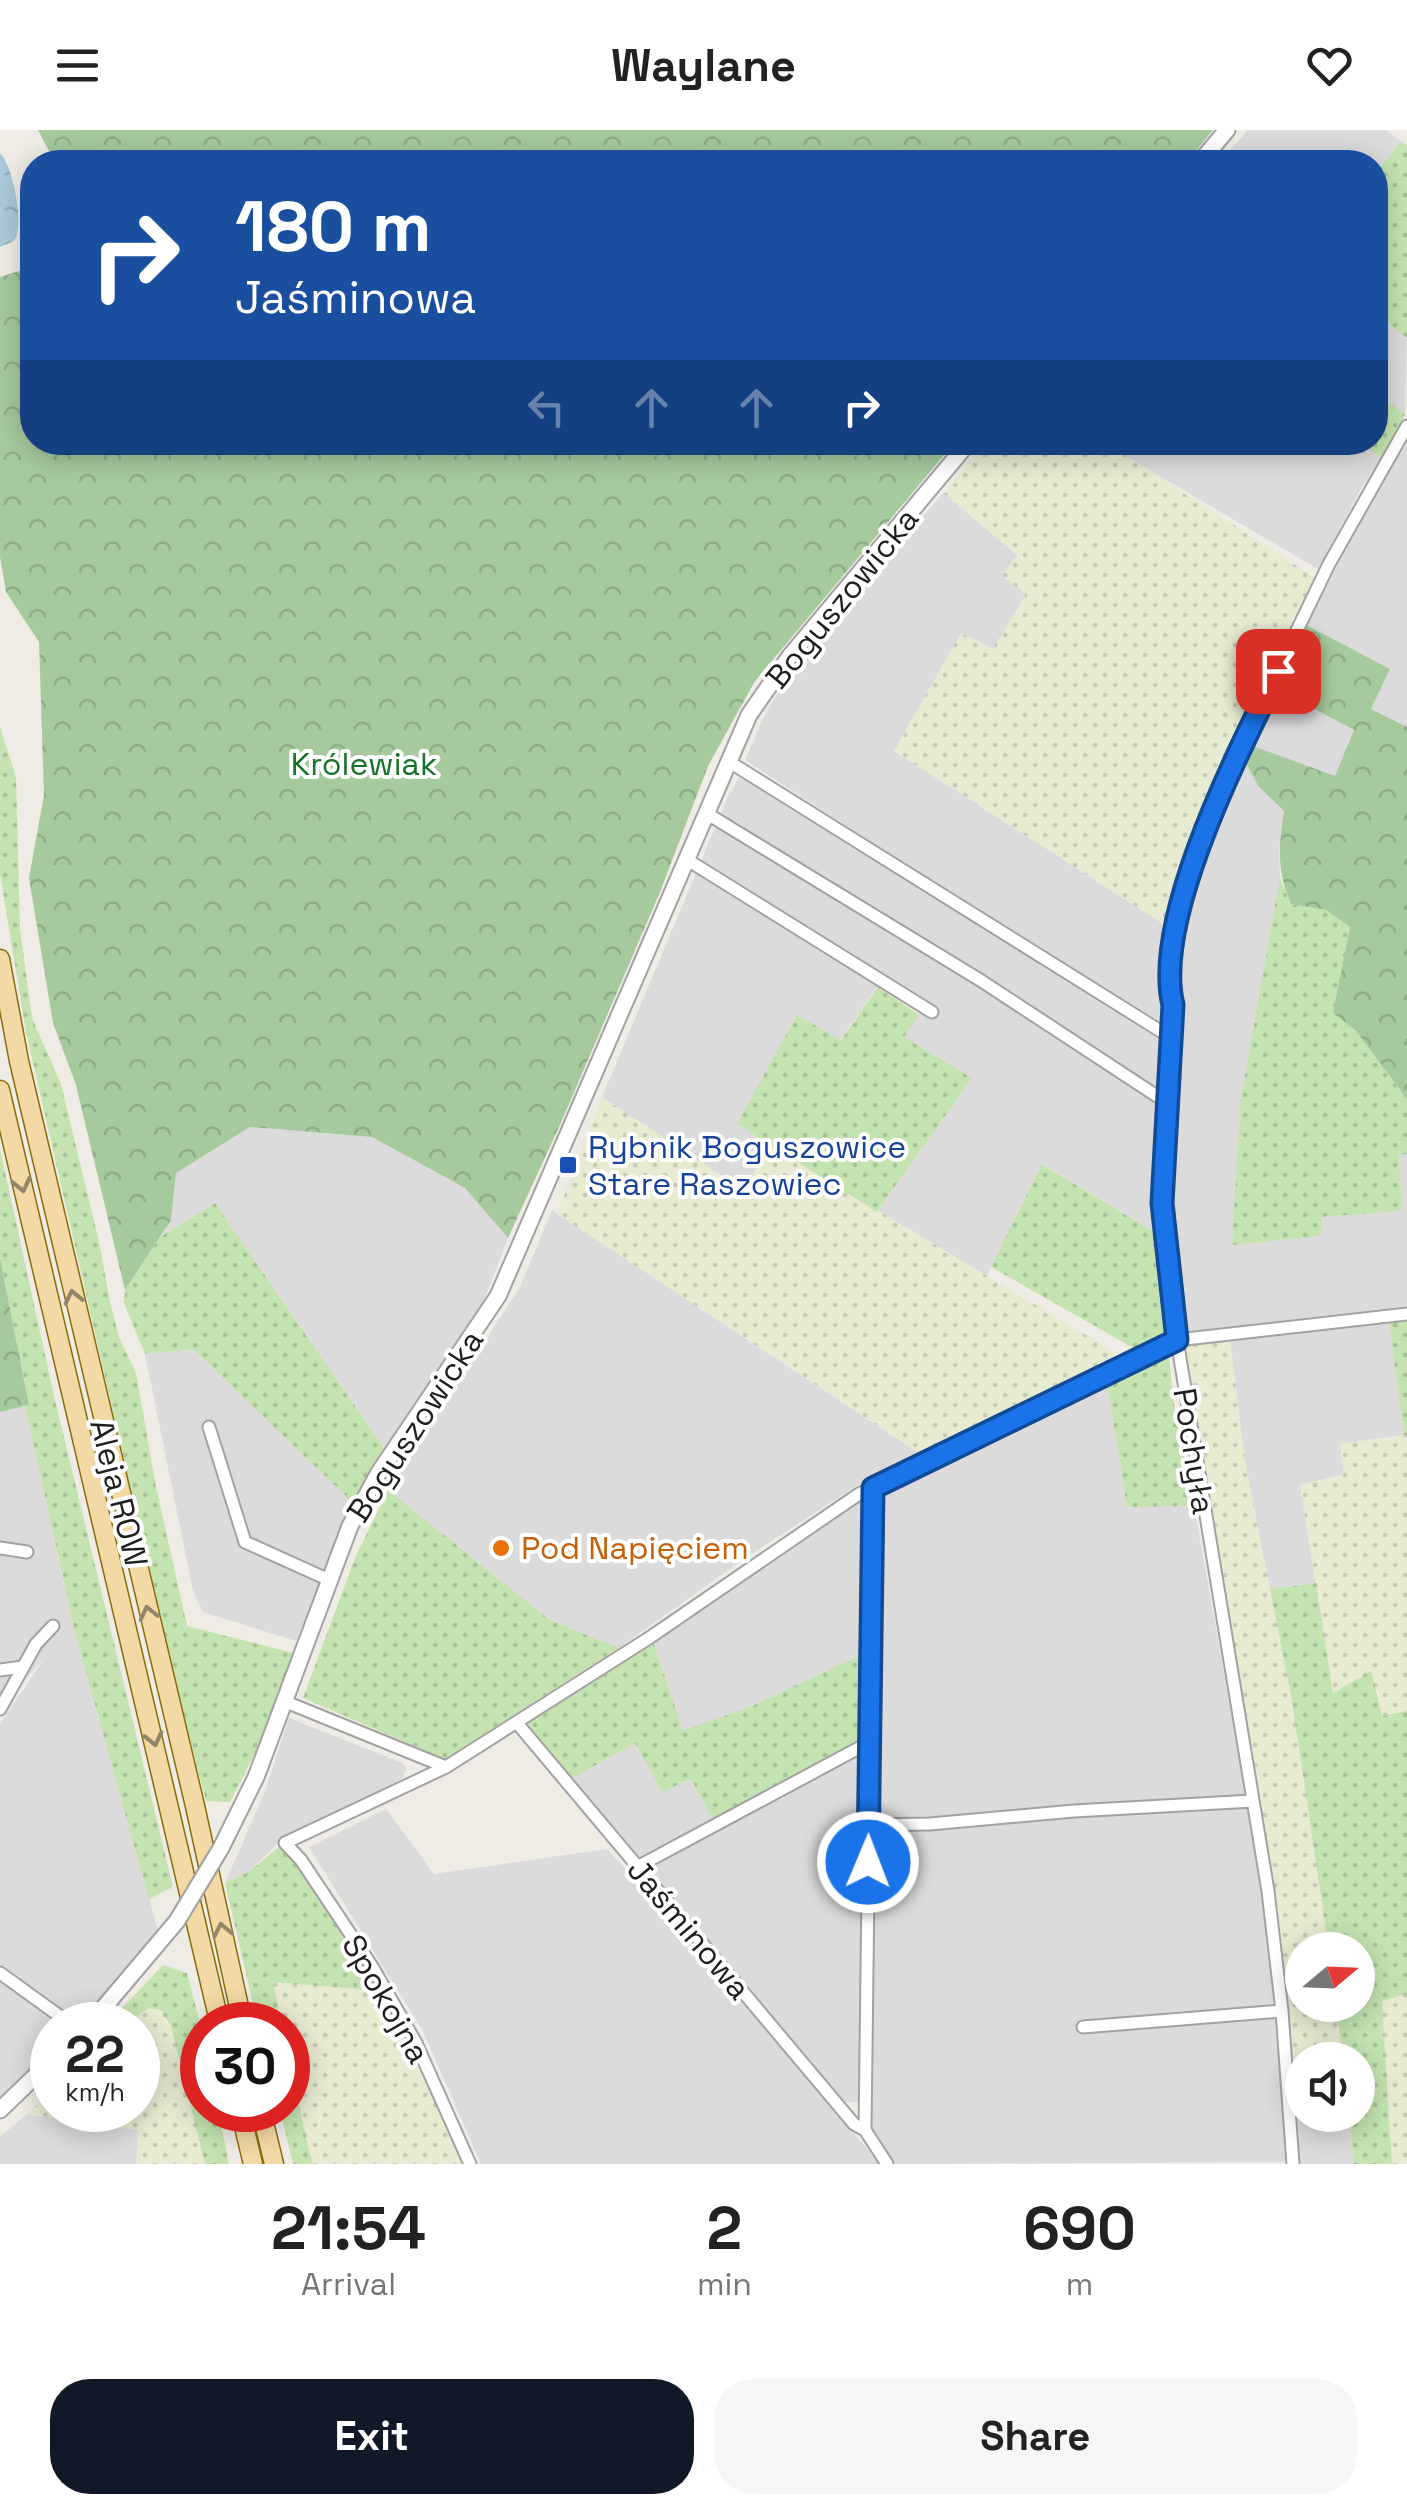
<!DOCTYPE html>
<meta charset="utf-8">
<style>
:root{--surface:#fff;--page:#f6f6f6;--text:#222;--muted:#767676;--accent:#111827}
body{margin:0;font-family:"Space Grotesk",sans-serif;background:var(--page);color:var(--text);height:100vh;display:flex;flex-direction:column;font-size:38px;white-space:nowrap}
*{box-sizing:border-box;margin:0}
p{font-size:32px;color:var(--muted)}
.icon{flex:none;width:55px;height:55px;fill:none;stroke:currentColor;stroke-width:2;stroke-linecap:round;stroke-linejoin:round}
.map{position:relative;height:2034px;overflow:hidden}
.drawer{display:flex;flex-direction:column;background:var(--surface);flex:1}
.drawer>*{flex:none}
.banner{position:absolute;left:20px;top:20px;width:1368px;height:305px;border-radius:40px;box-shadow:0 5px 25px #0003;background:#1a4fa0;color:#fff;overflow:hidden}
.needle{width:65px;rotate:71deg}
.fabs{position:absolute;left:1285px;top:1802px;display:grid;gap:20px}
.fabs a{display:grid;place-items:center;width:90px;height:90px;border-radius:50%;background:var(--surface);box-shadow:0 5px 25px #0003;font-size:50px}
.speed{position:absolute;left:30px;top:1872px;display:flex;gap:20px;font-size:50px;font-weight:700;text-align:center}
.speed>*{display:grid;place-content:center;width:130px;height:130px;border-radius:50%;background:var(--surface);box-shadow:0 5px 25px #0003;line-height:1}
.speed small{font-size:25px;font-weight:400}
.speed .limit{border:15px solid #d22;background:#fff;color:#111}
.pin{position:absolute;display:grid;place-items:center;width:85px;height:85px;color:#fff;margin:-42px;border-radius:20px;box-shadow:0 5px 15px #0006}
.me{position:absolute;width:110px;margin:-55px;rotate:1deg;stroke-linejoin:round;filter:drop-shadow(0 0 8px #0008)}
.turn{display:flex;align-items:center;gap:35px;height:210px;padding:0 50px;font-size:45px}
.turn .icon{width:130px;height:130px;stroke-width:2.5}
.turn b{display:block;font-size:70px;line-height:85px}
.lanes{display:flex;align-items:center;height:95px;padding:0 50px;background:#0003;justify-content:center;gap:50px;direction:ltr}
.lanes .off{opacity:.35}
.eta{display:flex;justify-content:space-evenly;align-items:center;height:170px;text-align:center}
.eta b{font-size:60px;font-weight:800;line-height:70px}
.action{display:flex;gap:20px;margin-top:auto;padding:20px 50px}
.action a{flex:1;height:115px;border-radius:40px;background:var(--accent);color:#fff;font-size:40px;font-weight:800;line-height:115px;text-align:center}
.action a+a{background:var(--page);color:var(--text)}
header{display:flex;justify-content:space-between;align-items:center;height:130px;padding:0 50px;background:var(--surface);font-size:45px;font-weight:800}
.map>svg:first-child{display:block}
.residential{fill:#dcdbdb}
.farmland{fill:url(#farmland-dots)}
.grass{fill:url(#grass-dots)}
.forest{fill:url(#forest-crowns)}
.water{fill:url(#water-ripples)}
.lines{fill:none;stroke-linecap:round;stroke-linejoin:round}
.minor-casing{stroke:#a2a2a2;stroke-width:15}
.tertiary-casing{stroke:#a2a2a2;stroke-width:19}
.primary-casing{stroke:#896d0e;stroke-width:21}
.minor{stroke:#fff;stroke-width:11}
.tertiary{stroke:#fff;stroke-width:15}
.primary{stroke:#f3d9a5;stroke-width:18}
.tertiary-bridge-casing{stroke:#a2a2a2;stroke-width:19;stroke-linecap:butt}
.tertiary-bridge{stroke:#fff;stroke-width:15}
.oneway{stroke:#938568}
.route-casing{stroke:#114b97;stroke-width:25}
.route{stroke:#1a73e8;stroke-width:18}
.transit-dot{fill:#1a4fb4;stroke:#fff;stroke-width:4}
.food-dot{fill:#e8710a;stroke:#fff;stroke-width:4}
.labels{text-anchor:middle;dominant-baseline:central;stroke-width:8;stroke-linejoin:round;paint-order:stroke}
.street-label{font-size:32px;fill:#1e1e1e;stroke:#fff}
.park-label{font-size:32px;fill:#167227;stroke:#fff}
.transit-label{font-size:32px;fill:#164399;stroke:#fff;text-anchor:start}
.food-label{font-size:32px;fill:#c56008;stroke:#fff;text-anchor:start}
</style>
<header><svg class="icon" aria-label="menu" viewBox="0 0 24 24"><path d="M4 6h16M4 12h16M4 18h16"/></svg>Waylane<svg class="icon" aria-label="heart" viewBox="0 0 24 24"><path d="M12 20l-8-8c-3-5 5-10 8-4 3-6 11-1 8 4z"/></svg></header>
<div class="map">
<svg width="1407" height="2034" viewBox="0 0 1407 2034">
<defs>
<pattern id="farmland-dots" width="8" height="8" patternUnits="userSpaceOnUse" patternTransform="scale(2.5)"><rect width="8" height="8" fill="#e7ebd2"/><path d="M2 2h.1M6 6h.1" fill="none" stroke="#c6c9b4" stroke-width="1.8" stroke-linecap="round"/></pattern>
<pattern id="grass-dots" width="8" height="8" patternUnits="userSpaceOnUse" patternTransform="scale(2.5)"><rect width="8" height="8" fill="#c4e3b0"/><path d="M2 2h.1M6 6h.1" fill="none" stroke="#a8c297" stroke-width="1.8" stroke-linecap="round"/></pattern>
<pattern id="forest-crowns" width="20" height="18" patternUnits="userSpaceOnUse" patternTransform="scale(2.5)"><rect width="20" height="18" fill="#a6c99e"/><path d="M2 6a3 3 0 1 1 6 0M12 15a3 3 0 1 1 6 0" fill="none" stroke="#8eac88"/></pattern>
<pattern id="water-ripples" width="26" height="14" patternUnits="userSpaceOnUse" patternTransform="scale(2.5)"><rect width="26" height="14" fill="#aac8d7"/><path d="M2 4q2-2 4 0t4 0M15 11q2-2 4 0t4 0" fill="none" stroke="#92abb8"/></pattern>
</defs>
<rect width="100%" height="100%" fill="#eeece5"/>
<path class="residential" d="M1248,0H1386L1401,11L1375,44V32H1220Z
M1375,184L1407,208L1405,284L1375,263Z
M1407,310V597L1371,579L1306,495L1352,400Z
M1103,313H1360L1382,328L1362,357L1318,439Z
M943,363L1018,425L1027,463L993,519L962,503L894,621L1165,795L1163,893L951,764L745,630L763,588L785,550Z
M1277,559L1354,600L1335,647L1250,615Z
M1243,628L1259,657L1284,681L1279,721L1280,749L1232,1114L1320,1106L1321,1087L1402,1081L1399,1024H1407V1176L1181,1203L1169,1071L1170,827L1196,737Z
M739,647L1160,910L1154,1102L1043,1034L986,1147L877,1082L972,948L903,907L923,878L880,853L840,910L797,886L738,994L769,1015L744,1061L602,967L728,667Z
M250,997L372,1007L465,1058L508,1108L484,1170L386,1321L215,1073L160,1107L171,1090L176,1043Z
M552,1080L728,1197L922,1325L873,1345L741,1431L619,1518L550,1490L388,1360L520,1157Z
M1389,1192L1404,1305L1340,1314L1344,1344L1300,1355L1316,1453L1270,1459L1245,1332L1230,1210Z
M193,1219L353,1373L296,1511L203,1482L193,1461L145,1224Z
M1107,1252L1127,1376H1194L1263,1760L1288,2032L894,2034L868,1993L873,1904L881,1360Z
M25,1276L76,1507L160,1807L82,1894L0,1834V1594L44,1529L0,1576V1282Z
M859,1370L870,1380L865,1523L752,1576L683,1602L653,1511Z
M289,1588L403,1633L407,1639L401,1650L282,1710L248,1742L225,1753L264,1664Z
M867,1610L859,1972H845L573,1648L635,1613L662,1661L691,1648L712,1688Z
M386,1679L434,1744L607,1719L676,1794L880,2034H481L423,1901L309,1717Z
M0,1849L63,1895H52V1923L0,1972Z
M1302,1940V1985H1349L1354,2034H1300L1295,1941Z
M27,1984L139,2000L136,2034H0V2007Z"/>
<path class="farmland" d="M984,313H1107L1317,449L1239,603L1165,795L894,621L961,503L993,519L1026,464L1002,446L1017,425L943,363Z
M602,967L744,1060L769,1015L1116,1223L1096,1238L922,1325L557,1084Z
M1230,1210L1245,1332L1292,1571L1329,1820H1302V1875H1336L1343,1930H1302V1940L1295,1941L1274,1754L1184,1216Z
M1407,1305V1581L1382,1586L1333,1564L1300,1355L1344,1344L1340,1314Z
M273,1851L380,1861L424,1942L463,2034H312L288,1918V1895H283Z
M1400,1864H1407V2034H1392L1382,1871Z
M148,1878L161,1880L170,1892L205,2034H136L138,2000L27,1984L52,1961V1980H138V1895H125Z"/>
<path class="grass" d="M1401,11L1407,15V208L1375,184V44Z
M1375,263L1405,284L1382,328L1360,313L1375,312Z
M0,597L16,647L20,799L32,888L61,954L100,1116L110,1172L119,1207L136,1243L156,1357L187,1496L293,1523L264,1606L230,1672L206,1671L176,1557L26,902L0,744Z
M1280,748L1291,774L1326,780L1350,797L1334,882L1356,901L1407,969V1024L1399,1025L1402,1081L1322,1087L1320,1106L1232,1115L1241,968Z
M878,857L919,885L904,907L972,948L877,1082L737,994L797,885L841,910Z
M0,1019L54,1266L173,1757L149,1769L76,1507L25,1276L29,1274L0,1128Z
M1042,1034L1154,1102L1168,1202L1135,1219L991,1137Z
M215,1073L386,1321L353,1373L193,1219L145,1224L124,1173L125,1160L160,1107Z
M1407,1190V1305H1404L1389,1192Z
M1168,1220L1175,1282L1194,1376L1127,1377L1107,1252Z
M388,1360L550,1490L619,1518L445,1629L303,1568L355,1428Z
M1316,1453L1333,1563L1371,1541L1382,1586L1407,1581V1864L1382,1871L1392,2034H1354L1349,1985H1358V1930H1343L1336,1875H1358V1820H1329L1292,1571L1270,1459Z
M653,1511L683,1601L752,1576L867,1522V1610L712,1688L691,1649L662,1662L635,1613L573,1648L529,1600L528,1594Z
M284,1713L302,1734L380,1861L273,1852L282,1895H258L225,1753L248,1742Z
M163,1835L187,1843L202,1901V1980H218L229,2034H205L171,1896L161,1880L148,1878L125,1895L107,1894Z
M288,1921L312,2034H293L280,1980H288Z"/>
<path class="forest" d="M38,0H1213L1187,32H49L52,27Z
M32,137V312L954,313L755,551L708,636L660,762L563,988L508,1108L465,1058L372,1007L250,997L176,1043L171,1090L125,1160L76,955L53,893L29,748L44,665L39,512L6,462L0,427V147Z
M1306,495L1390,539L1371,579L1407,597V969L1356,901L1333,883L1350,797L1326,780L1291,774C1276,739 1279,717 1284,681L1259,657L1243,628L1250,615L1335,646L1354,600L1277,559Z
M0,1128L29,1275L0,1282Z"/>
<path class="water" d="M0,23C13,35 25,97 14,111L0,117Z"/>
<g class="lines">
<g class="minor-casing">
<path id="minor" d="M728,631L1170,907
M706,683L980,850L1166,972
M686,729L932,882
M209,1297L245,1412L327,1449
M873,1357L865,2000L887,2034
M0,1418L27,1422
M0,1540L22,1537
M286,1572L446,1637
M0,1579L36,1514L53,1496
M517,1593L854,1994L865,2000
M869,1695L930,1694L1074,1681L1253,1671
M637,1737L870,1612
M0,1843L72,1895
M1083,1897L1282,1881
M470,2034L416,1913L373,1838L301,1730L285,1713L446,1637L649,1508L859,1364L1177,1210L1407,1184
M1293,2034L1282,1881L1268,1761L1177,1210L1162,1073L1173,875L1168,855L1170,813L1190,742L1249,600L1329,434L1407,296"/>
</g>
<g class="tertiary-casing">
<path id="tertiary" d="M1200,32L1227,0
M221,1718L256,1647L350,1396L378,1344L498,1166L749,585L790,526L969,312
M89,1895L177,1791
M0,1980L52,1930"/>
</g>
<g class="primary-casing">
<path id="primary" d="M0,829L19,931L195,1676L243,1895
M0,960L220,1895
M240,1980L253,2034
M261,1980L274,2034"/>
</g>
<use href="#minor" class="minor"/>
<use href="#tertiary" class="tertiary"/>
<use href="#primary" class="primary"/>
<g class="tertiary-bridge-casing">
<path id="tertiary-bridge" d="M177,1791L221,1718"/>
</g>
<use href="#tertiary-bridge" class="tertiary-bridge"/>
</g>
<defs><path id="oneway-chevron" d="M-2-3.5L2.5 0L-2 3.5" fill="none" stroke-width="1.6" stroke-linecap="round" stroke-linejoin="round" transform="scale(2.5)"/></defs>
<g class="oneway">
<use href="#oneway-chevron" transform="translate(22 1055) rotate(77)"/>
<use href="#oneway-chevron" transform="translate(73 1167) rotate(-103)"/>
<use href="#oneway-chevron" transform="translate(148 1483) rotate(-104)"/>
<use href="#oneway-chevron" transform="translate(154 1609) rotate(77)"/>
<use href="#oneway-chevron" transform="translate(222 1800) rotate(-102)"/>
</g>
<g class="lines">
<g class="route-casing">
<path id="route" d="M868,1732L873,1358L1177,1210L1162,1073L1173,875C1152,789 1239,621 1278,541"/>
</g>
<use href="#route" class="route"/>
</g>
<rect class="transit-dot" x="558" y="1025" width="20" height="20" rx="5"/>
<circle class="food-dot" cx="501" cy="1418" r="10"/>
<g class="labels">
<g class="street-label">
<text transform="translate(842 468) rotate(-51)">Boguszowicka</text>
<text transform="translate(415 1296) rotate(-57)">Boguszowicka</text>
<text transform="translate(1194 1321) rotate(81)">Pochyła</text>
<text transform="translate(119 1363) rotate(76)">Aleja ROW</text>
<text transform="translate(689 1799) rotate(50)">Jaśminowa</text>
<text transform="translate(386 1869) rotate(60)">Spokojna</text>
</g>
<g class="park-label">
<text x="364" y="634">Królewiak</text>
</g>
<g class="transit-label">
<text x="588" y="1017">Rybnik Boguszowice<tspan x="588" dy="37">Stare Raszowiec</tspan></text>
</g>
<g class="food-label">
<text x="521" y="1418">Pod Napięciem</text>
</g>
</g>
</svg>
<div class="fabs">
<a><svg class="needle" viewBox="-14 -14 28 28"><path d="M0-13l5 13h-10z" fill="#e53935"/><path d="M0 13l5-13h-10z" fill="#767676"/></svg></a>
<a><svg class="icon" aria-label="sound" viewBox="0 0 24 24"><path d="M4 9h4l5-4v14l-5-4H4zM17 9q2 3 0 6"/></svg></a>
</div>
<div class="speed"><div>22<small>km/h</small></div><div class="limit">30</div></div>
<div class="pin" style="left:1278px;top:541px;background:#d93025"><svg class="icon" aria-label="arrive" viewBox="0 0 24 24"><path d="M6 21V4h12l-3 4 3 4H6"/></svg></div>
<svg class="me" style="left:868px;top:1732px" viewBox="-20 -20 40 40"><circle r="17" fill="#1a73e8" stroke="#fff" stroke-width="3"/><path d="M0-11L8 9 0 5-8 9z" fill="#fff"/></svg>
<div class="banner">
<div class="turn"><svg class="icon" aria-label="right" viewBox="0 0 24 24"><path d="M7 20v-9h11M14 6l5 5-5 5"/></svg><div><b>180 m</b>Jaśminowa</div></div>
<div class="lanes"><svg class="icon off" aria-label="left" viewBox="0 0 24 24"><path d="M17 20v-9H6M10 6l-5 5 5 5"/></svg><svg class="icon off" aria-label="ahead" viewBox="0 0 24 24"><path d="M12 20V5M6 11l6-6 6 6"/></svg><svg class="icon off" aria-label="ahead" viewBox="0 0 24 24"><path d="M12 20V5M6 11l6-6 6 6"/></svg><svg class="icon" aria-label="right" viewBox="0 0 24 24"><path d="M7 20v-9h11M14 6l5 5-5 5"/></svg></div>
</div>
</div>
<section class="drawer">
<div class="eta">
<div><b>21:54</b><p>Arrival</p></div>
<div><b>2</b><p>min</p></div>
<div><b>690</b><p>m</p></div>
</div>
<div class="action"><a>Exit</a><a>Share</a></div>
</section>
